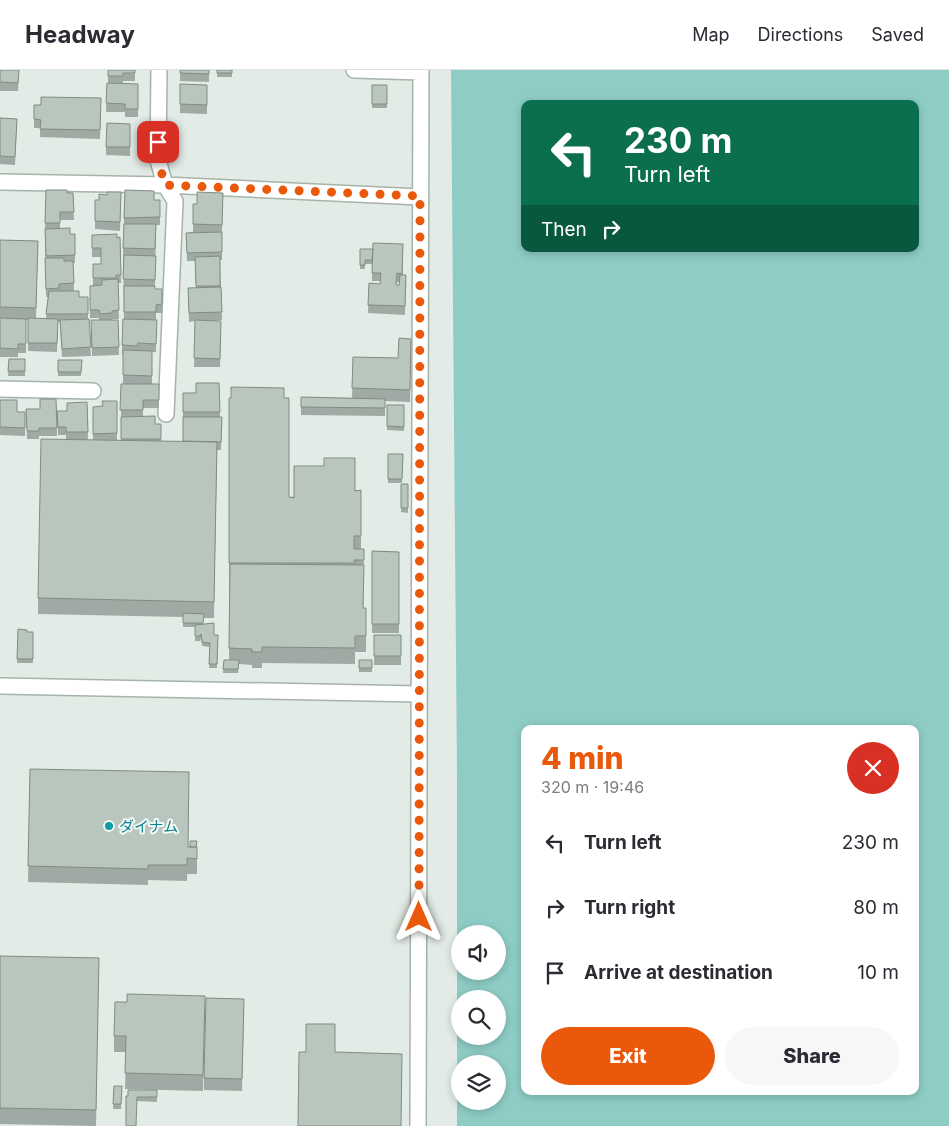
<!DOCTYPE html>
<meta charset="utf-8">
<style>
:root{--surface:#fff;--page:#f7f7f7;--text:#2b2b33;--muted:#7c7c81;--line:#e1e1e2;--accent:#ea580c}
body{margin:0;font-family:Inter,"Noto Sans JP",sans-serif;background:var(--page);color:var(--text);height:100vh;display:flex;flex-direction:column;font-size:19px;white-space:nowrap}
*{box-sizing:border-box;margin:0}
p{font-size:16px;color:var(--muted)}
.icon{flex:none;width:28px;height:28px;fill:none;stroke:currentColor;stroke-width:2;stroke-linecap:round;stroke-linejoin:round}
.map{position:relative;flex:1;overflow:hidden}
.panel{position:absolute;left:521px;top:655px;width:398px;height:370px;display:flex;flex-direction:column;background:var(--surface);border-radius:10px;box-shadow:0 2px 8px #0003}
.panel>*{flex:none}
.guide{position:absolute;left:521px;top:30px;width:398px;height:152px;border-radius:10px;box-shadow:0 2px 8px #0003;background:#0b6e4f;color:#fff;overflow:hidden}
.buttons{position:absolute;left:451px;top:855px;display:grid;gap:10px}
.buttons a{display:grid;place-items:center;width:55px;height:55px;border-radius:50%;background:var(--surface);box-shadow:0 2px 8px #0003;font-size:25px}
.pin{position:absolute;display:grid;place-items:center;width:42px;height:42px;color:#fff;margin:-21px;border-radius:10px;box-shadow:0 2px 8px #0006}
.me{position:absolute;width:55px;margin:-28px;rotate:0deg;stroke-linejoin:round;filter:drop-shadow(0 0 4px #0008)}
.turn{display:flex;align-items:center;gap:18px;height:105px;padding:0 20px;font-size:22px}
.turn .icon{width:65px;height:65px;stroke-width:2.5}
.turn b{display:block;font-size:35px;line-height:42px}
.then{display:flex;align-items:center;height:48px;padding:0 20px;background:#0003;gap:10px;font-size:19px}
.round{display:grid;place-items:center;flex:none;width:52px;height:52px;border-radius:26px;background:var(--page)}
.overview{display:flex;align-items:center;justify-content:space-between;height:85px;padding:0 20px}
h1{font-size:30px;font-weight:800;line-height:38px;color:var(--accent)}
.primary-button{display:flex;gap:10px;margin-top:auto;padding:10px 20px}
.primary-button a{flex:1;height:58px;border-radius:30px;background:var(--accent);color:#fff;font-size:20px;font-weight:800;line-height:58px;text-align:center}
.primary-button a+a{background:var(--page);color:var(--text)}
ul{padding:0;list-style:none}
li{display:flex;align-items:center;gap:15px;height:65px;padding:0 20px}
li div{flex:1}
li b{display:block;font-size:19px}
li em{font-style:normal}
header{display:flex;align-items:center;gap:30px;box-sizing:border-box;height:70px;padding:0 25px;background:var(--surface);border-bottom:1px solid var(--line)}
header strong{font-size:24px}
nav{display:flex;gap:28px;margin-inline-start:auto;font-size:18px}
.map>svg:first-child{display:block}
.water{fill:#8eccc5;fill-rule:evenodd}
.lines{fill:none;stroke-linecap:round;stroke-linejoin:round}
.minor-casing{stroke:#a5b3aa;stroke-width:18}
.minor{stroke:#fff;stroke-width:15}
.wall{fill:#9eaaa3;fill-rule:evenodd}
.building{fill:#b8c6bd;stroke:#818b84}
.route{stroke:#ea580c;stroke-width:9;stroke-dasharray:0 16.2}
.culture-dot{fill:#0f9aa8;stroke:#f2f8f4;stroke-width:2}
.labels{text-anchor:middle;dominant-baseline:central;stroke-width:4;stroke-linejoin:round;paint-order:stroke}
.culture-label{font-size:15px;fill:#0d838f;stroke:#f2f8f4;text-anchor:start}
</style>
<header>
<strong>Headway</strong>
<nav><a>Map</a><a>Directions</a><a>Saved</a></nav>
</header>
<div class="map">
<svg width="949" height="1056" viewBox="0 0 949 1056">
<rect width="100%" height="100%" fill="#e2ebe5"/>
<path class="water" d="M451,0H949V1056H457V703ZM525,34H915V179H525ZM525,659H915V1021H525ZM460,864H498V901H460ZM460,929H498V966H460ZM460,994H498V1031H460Z"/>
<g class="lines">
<g class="minor-casing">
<path id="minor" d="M159,0L158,90L165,115L175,131L166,344
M354,0L421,2
M0,112L165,115L420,127
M0,319L93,321
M0,616L419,624
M418,1056L421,0"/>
</g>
<use href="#minor" class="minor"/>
</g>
<path class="wall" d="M0,0H19L18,21H0Z
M108,0H135V11H123V13L138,14V47H125V42H106L107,13H108Z
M180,0H209V12L180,11Z
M217,0H232V7H217Z
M180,14L207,15V44L180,43Z
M372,15H387V38H372Z
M101,28L100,69L40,67V58H34V35H41Z
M0,48L17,49L15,95L0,94Z
M130,54V86L106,85V77Z
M46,120L73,123L74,150H60V158L70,164H75V193H73L74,221L79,227H88V249L91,286L62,287L60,252H58L57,282L28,281V250H26V283H18V287H0V170L38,171L36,248H46L48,227H46L45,167V159Z
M125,120L154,130H160V155H156L155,216V219H162V243H156V282H152V314H159V338H143V346L155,354H161V371L183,372V323H196L219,313L220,347H222L221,380H217L214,548H203V554L214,565H218L217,598H209L210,577L202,576L201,568L200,571H195V557H183V547L38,544V528L66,369V365H58L57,341H67L87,332L88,370H93V337L102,336L117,331V370H121V314H123V284H122V275L124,249L123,178Z
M121,122L120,161L95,159V130H99L107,125Z
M223,123L222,163V190H220L222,250L209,251H221L220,297H194L195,251L189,252L188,218H196L195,191H187L186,163L193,162V134H197Z
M92,165L120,167L121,213H118L119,249H112V250H118L119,285L92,286L91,250H99V248H90V216H93V194H101V187H92Z
M403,174V205H406L405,245L368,243L369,213L380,214V211H372V194H365V199H360V179H373ZM397,212H399V215H396Z
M411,269L410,332L385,331V346L301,345V327L352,328L353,287L398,288Z
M9,289H25V306H8Z
M58,290H82L81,306H58Z
M229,328H284L289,427L361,420V479H364L363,538H366V582H355V594L262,593V598H252V595L239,594L238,603H223L224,590H229Z
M56,329L57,366H39V369H27L26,339H40Z
M0,330L17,342H25V366L0,365Z
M387,335H404V361L387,360Z
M388,384H403L402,413H388Z
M401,414H408V443L401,442Z
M372,481L399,482V563H372Z
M18,559L27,562H33V593H17Z
M374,565H401V595H374Z
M359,590H372V602H359Z
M30,699L188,777H190L197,771V804H187V811L148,810V815L28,812Z
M0,886L99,888L96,1056L0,1054Z
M244,941L242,1021L204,1020V1008Z
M205,942L203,1021L125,1019L126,982H114V966Z
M114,1016H122L121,1039H113Z
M157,1020V1032L137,1031L128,1026Z"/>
<path class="building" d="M0,0H19L18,13L0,12Z
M108,0H135V3H123V6H108Z
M180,0H209V4L180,3Z
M217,0H232V3H217Z
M107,13L138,14V39H125V34L106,33Z
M180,14L207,15V35L180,34Z
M372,15H387V34H372Z
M41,27L101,28L100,60L40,59L41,50L34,49V35H41Z
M0,48L17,49L15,87L0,86Z
M107,53L130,54V77H106Z
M46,120H67V123H73L74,142H60V153H45Z
M125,120L154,121V130H160V147L124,148Z
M107,122H121L120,152L95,151V130H99V124L107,125Z
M197,122L223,123L222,155L193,154V134H197Z
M124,154H156L155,179L123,178Z
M70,158V164H75V185L46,186L45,159Z
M222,162V182L187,183L186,163Z
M117,164V168L120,167L121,205H116V208H93V194H101V178H92V165Z
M0,170L38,171L36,238L0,237Z
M373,173L403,174L402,204L397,203L396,215H399L400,205H406L405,236L368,235L369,213L380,214L381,203H372Z
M360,179H373L372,190H365V195H360Z
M124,185L156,186L155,210L123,209Z
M220,186V216H196L195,187Z
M45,188H64V191H73L74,213L59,214V218L46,219Z
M118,209L119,240L112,241V243L100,244L99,240H90V216L102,215V210Z
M124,216H155V219H162V234L156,235V242H124Z
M221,217L222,242L189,243L188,218Z
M49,221H79V227H88V244H46Z
M0,248L26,249V274H18V279L0,278Z
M28,248L58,249L57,273H28Z
M89,249L91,277L62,279L60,250Z
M123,249L157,250L156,274L138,273L137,276L122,275Z
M91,250H118L119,277L92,278Z
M195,250L221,251L220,289L194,288Z
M399,268L411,269L410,320L352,318L353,287L398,288Z
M123,280L152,281V306L123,305Z
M9,289H25V301H8Z
M58,290H82L81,302H58Z
M196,313H219L220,342H183V323H196Z
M121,314H159V330H143V340H120Z
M231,317L284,318V328H289V427L294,428V396H324V388H355V421L361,420V466H354V479H364V490H354L355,493H229V328H231Z
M301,327L385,329V338L301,337Z
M40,329H56L57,358H39V361H27L26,339H40Z
M0,330H17V342H25V358L0,357Z
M102,331H117V363L93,364V337L103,336Z
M87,332L88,362H66V357H58L57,341H67V333Z
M387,335H404V357L387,356Z
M155,346V354H161V369H121V347Z
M183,347H222L221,372L183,371Z
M41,369L217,372L214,532L38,528Z
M388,384H403L402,409H388Z
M401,414H408V438H401Z
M372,481L399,482V554H372Z
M230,494L364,495L363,538H366V566H355V578L262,577V582H252V579L229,578Z
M183,543L204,544L203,553H183Z
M214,553V565H218L217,594H209L210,573L202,572L201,564L200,566H195V555Z
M18,559L27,560V562H33V589H17Z
M374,565H401V586H374Z
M224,590H239L238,599H223Z
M359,590H372V598H359Z
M30,699L189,702L188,777H197V789L187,788V795H148V799L28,796Z
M190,771H197L196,777H190Z
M0,886L99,888L96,1040L0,1038Z
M127,924L205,926L203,1005L125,1003L126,966H114L115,932H127Z
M206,928L244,929L242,1009L204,1008Z
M306,954H335V982L402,984L401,1056H298L299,982H306Z
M114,1016H122L121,1034H113Z
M128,1020H157V1027H137L136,1056H126V1026H128Z"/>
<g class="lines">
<path class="route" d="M158,72V90L165,115L420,126L419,847"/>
</g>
<circle class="culture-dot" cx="109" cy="756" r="5"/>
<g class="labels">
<g class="culture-label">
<text x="119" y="756">ダイナム</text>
</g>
</g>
</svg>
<div class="buttons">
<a><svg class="icon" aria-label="sound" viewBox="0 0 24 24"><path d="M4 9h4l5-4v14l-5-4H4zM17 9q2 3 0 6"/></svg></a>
<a><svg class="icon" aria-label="search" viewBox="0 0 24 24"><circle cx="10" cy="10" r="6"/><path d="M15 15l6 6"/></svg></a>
<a><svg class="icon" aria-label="layers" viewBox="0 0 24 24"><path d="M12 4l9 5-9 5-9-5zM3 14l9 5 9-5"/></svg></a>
</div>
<div class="pin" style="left:158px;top:72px;background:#d93025"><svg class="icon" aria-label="arrive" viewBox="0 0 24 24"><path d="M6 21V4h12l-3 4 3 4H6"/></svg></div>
<svg class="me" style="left:419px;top:847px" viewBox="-20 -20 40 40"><path d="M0-17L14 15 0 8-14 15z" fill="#ea580c" stroke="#fff" stroke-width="4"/></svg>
<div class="guide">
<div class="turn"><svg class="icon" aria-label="left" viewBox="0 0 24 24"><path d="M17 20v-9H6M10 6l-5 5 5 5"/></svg><div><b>230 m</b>Turn left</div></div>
<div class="then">Then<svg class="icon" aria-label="right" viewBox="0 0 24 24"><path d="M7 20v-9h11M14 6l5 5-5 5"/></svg></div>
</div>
<section class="panel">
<div class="overview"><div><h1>4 min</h1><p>320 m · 19:46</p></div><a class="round" style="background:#d93025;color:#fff"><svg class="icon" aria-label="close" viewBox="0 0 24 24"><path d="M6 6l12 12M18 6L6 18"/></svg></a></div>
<ul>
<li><svg class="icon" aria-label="left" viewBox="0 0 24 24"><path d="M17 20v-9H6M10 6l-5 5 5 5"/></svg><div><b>Turn left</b></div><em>230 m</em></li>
<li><svg class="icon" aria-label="right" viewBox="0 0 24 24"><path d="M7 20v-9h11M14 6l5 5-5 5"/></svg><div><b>Turn right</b></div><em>80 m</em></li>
<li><svg class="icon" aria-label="arrive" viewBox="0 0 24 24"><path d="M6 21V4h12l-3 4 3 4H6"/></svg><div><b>Arrive at destination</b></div><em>10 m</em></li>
</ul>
<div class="primary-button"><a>Exit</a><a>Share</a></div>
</section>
</div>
